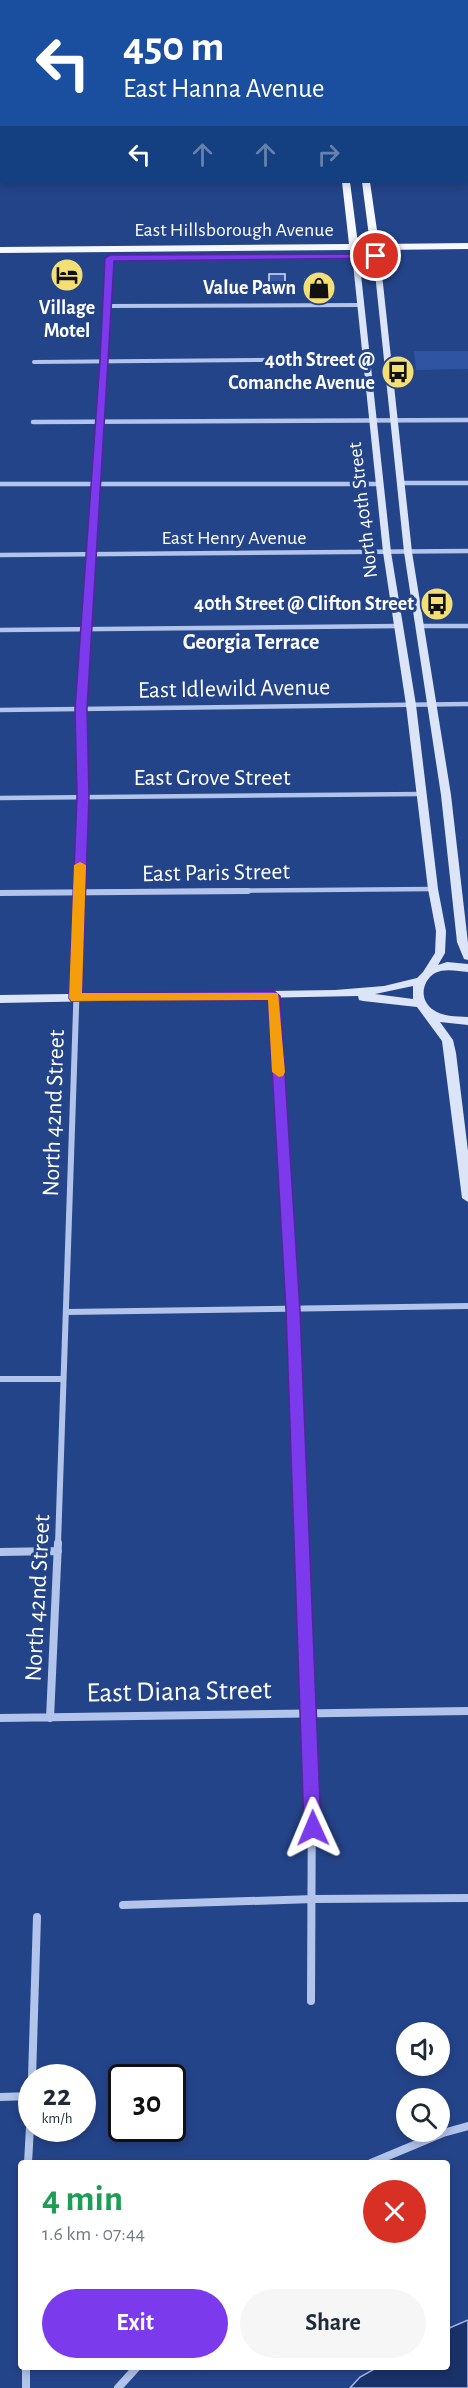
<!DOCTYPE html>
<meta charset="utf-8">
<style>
:root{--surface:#fff;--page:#f6f6f7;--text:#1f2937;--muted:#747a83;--accent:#7c3aed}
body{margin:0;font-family:"Alegreya Sans",sans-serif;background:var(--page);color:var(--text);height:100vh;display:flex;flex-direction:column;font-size:22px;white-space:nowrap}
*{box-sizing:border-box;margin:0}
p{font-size:20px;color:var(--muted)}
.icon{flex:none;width:33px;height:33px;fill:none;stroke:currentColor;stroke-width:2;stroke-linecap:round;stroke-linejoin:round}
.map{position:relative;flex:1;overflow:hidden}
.sheet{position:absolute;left:18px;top:2160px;width:432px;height:210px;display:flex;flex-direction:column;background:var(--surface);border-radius:6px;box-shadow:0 3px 9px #0003}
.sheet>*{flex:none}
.top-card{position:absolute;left:0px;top:0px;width:468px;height:183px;box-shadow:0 3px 9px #0003;background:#1a4fa0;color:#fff;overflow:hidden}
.fabs{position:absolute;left:396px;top:2022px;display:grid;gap:12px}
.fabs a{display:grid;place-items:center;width:54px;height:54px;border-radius:50%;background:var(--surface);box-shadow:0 3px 9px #0003;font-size:30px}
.speed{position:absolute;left:18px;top:2064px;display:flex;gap:12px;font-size:30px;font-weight:700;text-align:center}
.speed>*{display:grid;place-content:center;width:78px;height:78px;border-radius:50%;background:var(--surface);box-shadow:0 3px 9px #0003;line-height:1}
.speed small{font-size:15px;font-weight:400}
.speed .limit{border:3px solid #111;border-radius:9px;background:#fff;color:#111}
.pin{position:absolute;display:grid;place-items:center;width:51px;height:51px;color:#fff;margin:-26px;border:3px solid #fff;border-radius:50%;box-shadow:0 2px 6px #0007}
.me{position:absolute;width:66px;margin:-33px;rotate:359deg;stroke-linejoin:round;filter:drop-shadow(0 0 4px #0008)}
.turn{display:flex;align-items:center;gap:21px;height:126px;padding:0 24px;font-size:27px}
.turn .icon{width:78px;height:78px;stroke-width:2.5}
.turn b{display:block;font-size:42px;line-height:51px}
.lanes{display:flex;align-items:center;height:57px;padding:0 24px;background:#0003;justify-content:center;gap:30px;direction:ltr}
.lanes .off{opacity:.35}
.round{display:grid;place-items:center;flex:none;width:63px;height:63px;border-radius:32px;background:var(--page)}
.summary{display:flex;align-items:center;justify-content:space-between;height:102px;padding:0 24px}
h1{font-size:36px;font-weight:600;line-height:45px;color:#1e9e55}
.action{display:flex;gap:12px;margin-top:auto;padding:12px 24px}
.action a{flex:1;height:69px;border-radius:36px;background:var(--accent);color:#fff;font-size:24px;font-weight:600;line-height:69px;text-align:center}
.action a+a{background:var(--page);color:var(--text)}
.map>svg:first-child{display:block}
.green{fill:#2f54a2}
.water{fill:#1a326a;stroke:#a6bdeb;stroke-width:1.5}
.building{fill:#3559a7;stroke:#d6e1f8;stroke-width:1.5}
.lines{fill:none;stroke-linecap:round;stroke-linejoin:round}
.street-far3{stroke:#b2c4ea;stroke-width:4}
.street-far2{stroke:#b2c4ea;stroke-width:4.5}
.street-far1{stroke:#b2c4ea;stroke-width:6}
.street{stroke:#b2c4ea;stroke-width:8}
.secondary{fill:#dce5f8;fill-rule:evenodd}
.primary{fill:#f5f8fe;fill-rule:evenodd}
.route{fill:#7c3aed;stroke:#51269a;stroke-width:1.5}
.slow{fill:#f59e0b}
.labels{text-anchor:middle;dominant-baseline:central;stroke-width:6;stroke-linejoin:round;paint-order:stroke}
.far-street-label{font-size:20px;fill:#fff;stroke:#24448a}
.far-poi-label{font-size:20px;font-weight:bold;fill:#fff;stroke:#24448a;text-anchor:end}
.far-neighbourhood-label{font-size:22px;font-weight:bold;fill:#fff;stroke:#24448a}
.street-label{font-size:24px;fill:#fff;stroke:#24448a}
.near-street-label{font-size:28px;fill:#fff;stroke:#24448a}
</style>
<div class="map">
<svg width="468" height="2388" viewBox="0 0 468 2388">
<rect width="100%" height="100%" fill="#24448a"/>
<path class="green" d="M414,351H468V369L416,370Z"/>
<path class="water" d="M468,2320V2388H350L360,2377L378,2367H447V2329Z"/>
<path class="building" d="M74,267L73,283H60L62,268Z
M269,274H285V289H269Z
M331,278L333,297H307L305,279Z"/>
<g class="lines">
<path class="street-far3" d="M466,46L468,53
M108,306L360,305
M34,362L366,359
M103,389L110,258"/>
<path class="street-far2" d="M33,422L468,420
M401,483H468
M0,484H380
M0,555L468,551
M419,626H468
M0,630L398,626
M0,710L468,704
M0,798L423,794
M80,892L83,797L81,709L103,388
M85,892L433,889"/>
<path class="street-far1" d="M0,893L248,891
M274,996L290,1276L303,1544
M67,1312L468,1306
M0,1379H63
M58,1544L80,891"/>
<path class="street" d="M302,1543L312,1778L311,2001
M0,1552L58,1551
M0,1718L468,1711
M50,1718L58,1543
M123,1905L314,1899L468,1898
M32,2078L37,1917
M0,2097L31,2096
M28,2163L32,2092
M371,2163L443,2133L468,2126
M26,2367V2388
M118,2388L137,2367"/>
<path class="secondary" d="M352,254L359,256L391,552L416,705L438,889L446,931L445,953L438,965L447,962L468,964V972C457,971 445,968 435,973C422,981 419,999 432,1009C442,1017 456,1016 468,1017V1025L440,1022L453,1040L456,1053L468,1151V1202L462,1198L442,1041L417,1007L363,1001L359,1000L358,996L0,1003V995L335,990L384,986L417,978L423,972L435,953L436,931L428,889L406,705L383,552ZM413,986V999L375,994Z
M373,254L380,256L412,552L451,795L468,943V960L464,959L457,942L441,795L404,552Z"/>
<path class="primary" d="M322,0H330V2H322Z
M333,0H344L346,2H334Z
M342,182H350L358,244H370L362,182H370L379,244L468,243V249L380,250L381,256L376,259L371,256L370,250H359L360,256L355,259L350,256V250L0,253V247L349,244Z"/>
</g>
<path class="route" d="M376,254H379V258L114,261L87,709L89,796L82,993L274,991L280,996L300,1310L321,1828L319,1834L313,1836L307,1834L304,1828L286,1310L268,1000L71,1001L69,998L77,796L75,709L100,360L105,258L110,255Z"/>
<path class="slow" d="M80,862L86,865L82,993H278L285,1072L283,1076L279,1077L272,1072L268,1000L71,1001L69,998L74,865Z"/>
<defs>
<g id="hotel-disc" transform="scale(1.725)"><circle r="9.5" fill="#f4df75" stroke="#24448a"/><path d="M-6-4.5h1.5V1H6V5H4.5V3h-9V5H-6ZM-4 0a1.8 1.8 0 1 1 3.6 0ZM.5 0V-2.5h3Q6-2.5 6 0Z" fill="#111"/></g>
<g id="shop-disc" transform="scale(1.725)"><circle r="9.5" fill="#f4df75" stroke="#24448a"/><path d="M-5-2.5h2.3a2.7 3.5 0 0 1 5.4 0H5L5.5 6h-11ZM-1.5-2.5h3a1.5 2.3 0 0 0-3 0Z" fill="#111"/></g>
<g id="bus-disc" transform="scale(1.725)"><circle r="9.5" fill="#f4df75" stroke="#24448a"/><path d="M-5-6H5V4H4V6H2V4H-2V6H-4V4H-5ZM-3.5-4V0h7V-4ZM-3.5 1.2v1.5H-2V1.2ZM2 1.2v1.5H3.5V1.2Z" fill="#111"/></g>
</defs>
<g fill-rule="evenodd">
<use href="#hotel-disc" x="67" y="275"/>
<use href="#shop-disc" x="319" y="288"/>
<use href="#bus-disc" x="398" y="372"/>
<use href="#bus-disc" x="437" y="604"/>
</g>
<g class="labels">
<g class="far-street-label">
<text x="234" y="230">East Hillsborough Avenue</text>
<text transform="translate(363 510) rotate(-97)">North 40th Street</text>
<text x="234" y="538">East Henry Avenue</text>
</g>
<g class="far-poi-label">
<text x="296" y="288">Value Pawn</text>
<text x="67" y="308" text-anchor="middle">Village<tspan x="67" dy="23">Motel</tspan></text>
<text x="375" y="360">40th Street @<tspan x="375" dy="23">Comanche Avenue</tspan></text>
<text x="414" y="604">40th Street @ Clifton Street</text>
</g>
<g class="far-neighbourhood-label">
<text x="251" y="642">Georgia Terrace</text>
</g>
<g class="street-label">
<text transform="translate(234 689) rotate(-1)">East Idlewild Avenue</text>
<text x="212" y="778">East Grove Street</text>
<text transform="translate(216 873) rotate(-1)">East Paris Street</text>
<text transform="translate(54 1113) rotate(-88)">North 42nd Street</text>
<text transform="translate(38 1598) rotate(-87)">North 42nd Street</text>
</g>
<g class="near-street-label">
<text transform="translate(179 1692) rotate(-1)">East Diana Street</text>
</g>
</g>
</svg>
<div class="fabs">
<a><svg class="icon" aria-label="sound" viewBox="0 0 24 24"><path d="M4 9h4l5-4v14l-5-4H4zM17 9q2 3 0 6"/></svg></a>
<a><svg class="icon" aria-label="search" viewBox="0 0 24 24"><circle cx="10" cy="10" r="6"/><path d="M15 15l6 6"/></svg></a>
</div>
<div class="speed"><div>22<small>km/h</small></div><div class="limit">30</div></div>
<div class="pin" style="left:376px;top:256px;background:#d93025"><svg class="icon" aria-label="arrive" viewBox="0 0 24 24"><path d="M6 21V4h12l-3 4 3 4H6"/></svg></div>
<svg class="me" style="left:313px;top:1828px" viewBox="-20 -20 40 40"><path d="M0-17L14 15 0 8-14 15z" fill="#7c3aed" stroke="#fff" stroke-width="4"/></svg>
<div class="top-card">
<div class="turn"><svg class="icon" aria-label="left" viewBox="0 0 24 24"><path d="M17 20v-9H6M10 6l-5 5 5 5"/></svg><div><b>450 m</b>East Hanna Avenue</div></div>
<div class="lanes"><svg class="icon" aria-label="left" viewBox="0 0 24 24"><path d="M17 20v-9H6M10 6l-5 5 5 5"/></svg><svg class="icon off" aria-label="ahead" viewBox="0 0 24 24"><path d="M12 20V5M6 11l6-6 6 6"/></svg><svg class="icon off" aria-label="ahead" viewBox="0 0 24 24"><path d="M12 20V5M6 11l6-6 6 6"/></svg><svg class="icon off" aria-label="right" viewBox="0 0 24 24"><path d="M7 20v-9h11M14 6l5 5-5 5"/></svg></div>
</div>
<section class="sheet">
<div class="summary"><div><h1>4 min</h1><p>1.6 km · 07:44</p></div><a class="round" style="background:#d93025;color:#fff"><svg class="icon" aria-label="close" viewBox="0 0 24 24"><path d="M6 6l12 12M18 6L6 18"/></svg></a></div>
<div class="action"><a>Exit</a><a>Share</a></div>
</section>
</div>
